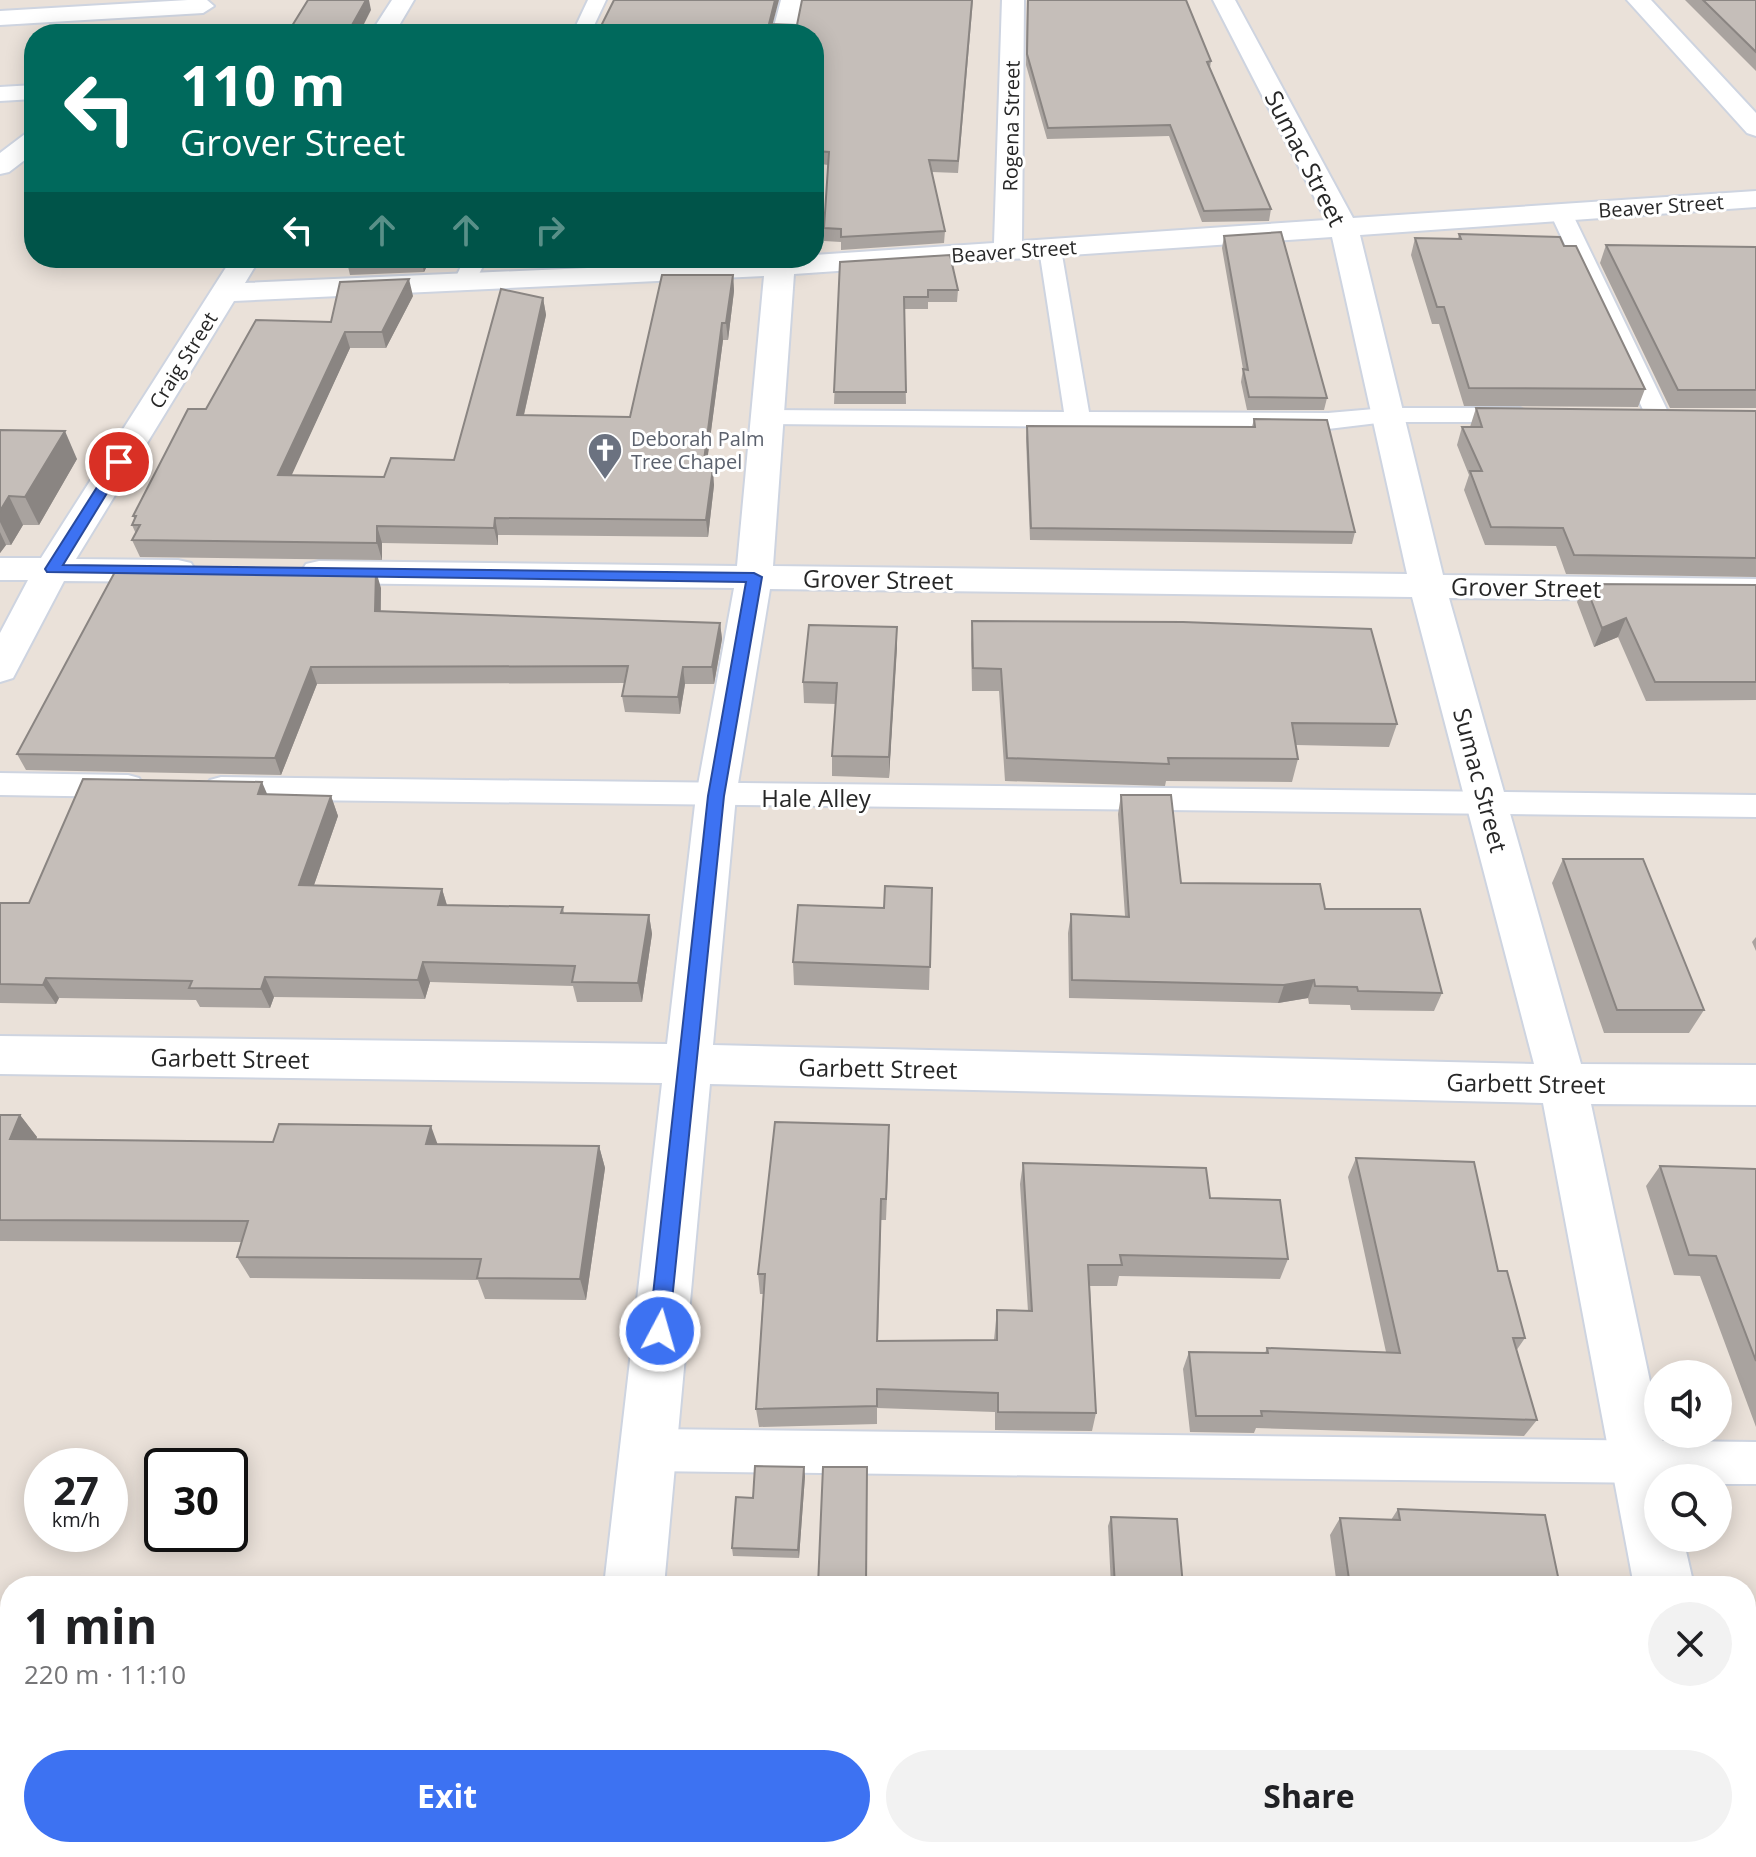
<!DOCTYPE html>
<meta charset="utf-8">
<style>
:root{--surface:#fff;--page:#f2f2f2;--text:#202124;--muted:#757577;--accent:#3d72f2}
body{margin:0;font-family:"Open Sans",sans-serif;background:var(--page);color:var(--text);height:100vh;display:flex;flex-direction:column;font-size:30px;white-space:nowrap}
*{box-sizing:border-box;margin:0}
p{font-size:26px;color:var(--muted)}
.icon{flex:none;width:44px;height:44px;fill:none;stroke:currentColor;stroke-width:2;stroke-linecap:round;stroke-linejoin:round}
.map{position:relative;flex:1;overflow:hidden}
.sheet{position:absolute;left:0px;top:1576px;width:1756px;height:282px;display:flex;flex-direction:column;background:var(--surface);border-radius:32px 32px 0 0;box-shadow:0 4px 20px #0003}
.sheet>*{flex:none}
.hud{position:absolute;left:24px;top:24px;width:800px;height:244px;border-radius:32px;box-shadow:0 4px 20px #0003;background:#00695c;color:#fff;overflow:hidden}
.tools{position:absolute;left:1644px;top:1360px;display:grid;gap:16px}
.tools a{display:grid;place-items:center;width:88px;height:88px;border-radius:50%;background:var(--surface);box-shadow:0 4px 20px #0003;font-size:40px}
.speed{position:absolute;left:24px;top:1448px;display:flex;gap:16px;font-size:40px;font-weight:700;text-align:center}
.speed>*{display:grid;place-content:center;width:104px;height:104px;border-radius:50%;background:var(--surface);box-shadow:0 4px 20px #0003;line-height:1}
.speed small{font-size:20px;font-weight:400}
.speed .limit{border:4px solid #111;border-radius:12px;background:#fff;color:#111}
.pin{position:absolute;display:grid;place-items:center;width:68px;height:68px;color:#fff;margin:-34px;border:4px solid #fff;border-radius:50%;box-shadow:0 2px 8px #0007}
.me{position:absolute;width:88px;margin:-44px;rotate:6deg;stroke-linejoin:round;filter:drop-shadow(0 0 6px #0008)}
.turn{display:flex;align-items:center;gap:28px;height:168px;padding:0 24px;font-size:36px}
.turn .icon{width:104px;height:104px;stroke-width:2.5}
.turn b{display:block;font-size:56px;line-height:68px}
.lanes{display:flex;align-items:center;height:76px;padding:0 24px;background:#0003;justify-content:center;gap:40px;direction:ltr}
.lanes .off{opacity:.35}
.round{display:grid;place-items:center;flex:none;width:84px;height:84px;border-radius:42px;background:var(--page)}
.summary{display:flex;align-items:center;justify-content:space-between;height:136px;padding:0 24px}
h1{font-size:48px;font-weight:700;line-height:60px}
.primary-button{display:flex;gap:16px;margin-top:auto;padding:16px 24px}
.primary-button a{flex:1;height:92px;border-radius:48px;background:var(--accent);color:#fff;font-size:32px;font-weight:700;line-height:92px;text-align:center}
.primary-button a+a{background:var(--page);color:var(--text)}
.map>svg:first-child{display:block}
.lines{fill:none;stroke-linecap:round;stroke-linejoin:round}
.lane-casing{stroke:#ced4e0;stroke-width:4}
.street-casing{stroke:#ced4e0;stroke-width:4}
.lane{fill:#fff;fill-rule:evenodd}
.street{fill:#fff;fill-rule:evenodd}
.wall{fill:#a9a39f}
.shaded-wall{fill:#8a8582}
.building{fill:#c5beb9;stroke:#8a8582;stroke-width:2}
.route{fill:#3d72f2;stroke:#284a9d;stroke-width:2}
.labels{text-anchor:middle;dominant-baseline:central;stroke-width:6;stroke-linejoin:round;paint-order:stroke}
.far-street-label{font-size:20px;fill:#272727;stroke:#fff}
.far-worship-label{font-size:20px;fill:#5b616d;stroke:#fff;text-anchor:start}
.street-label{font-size:24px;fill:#272727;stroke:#fff}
</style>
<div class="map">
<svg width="1756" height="1857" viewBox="0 0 1756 1857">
<rect width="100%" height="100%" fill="#eae1d9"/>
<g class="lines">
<g class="lane-casing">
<path id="lane" d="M588,0H606L590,34H572Z
M1561,207L1572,213L1670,416L1667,421L1658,423L1646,416L1550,213Z
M1050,242L1061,249L1089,412L1328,413L1386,408H1520L1532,415L1520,422H1386L1328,429L768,424L756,417L768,410L1064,412L1039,249Z
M465,258H487L473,286L465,288L454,281Z
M0,773L128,775L139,778L144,786L139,794L128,797L0,795Z
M221,777L1756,795V817L221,799L210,796L205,788L210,780Z
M648,1429L1756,1442V1484H1718V1478H1658V1483L648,1471L633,1465L626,1450L633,1435Z"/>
</g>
<g class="street-casing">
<path id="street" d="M188,0H207L214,6L203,13L0,25V11Z
M392,0H414L394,34H370Z
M781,0H803L796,34H772Z
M1002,0H1024L1022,241L1326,220L1213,0H1235L1353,218L1756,191V207L1360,235L1443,575L1756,579V601L1449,598L1581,1064L1756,1065V1105L1591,1104L1658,1419V1434H1661L1671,1478H1658V1538H1683L1694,1586H1634L1543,1103L710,1084L664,1586H604L662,1083L0,1074V1036L667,1044L696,796L734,588L319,583L306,580L301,572L306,564L319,561L737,566L764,276L234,301L76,559L178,560L191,563L196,571L191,579L178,582L64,581L13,678L0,682V633L28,580H0V558H41L232,258H260L245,283L814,258V255L994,243ZM1332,237L1407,574L773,566L794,274ZM770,589L1412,597L1534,1064L713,1045L736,796Z
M1627,0H1651L1756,113V136L1747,133Z
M34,85V99L0,101V87Z
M34,132V153L9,172L0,174V153L25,134Z
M1746,1832L1755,1857H1689L1687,1848H1746Z
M575,1848H641L640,1857H574Z"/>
</g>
<use href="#lane" class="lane"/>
<use href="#street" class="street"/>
</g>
<path class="wall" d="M973,0L958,173L932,172L945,231L944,243L841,250V242L824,241V228L828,165L814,163V34L773,24L797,25Z
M1027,0H1186L1211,61L1210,68L1271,209L1269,221L1202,222L1169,136L1047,139L1026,65Z
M1685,0H1756V71Z
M1459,234L1564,246L1645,389L1638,407L1464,406L1439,324H1432L1411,255L1415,238L1458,239Z
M1224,236L1327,398L1324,410H1247L1241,382L1243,369L1222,248Z
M1606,245L1756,247V408H1670L1600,263Z
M346,258H431L424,272L350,275Z
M840,262L958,290L957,302H928V309H904L906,404H834Z
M733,275L734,291L728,340H723L706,468L714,485L708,537L498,535V545L382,543V560L140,557L132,540L136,534L132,525L135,520L133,516L206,409L331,322L413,296L386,348H350L291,475L384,477L454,460L543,298L546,315L524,415L630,417Z
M1476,408L1756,411V577L1566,574L1556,546L1485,545L1464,490L1469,475L1457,445L1462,427H1470Z
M1254,419L1355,532L1352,544L1030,540L1026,438L1027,426L1252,427Z
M0,430L77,459L39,525H23L11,545H6L0,553Z
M1585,584L1756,585V700L1646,701L1618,637L1594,647L1577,602Z
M381,588V612L720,623L722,639L714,684H685L680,714L625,712L622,696L625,683L317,684L281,775L26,770L17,754Z
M972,621L1397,724L1389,747L1296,745L1298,759L1292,782L1166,781L1165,786L1005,781L999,691H972L971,644Z
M897,627L889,778L832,776V756L836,704L804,703L803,682Z
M267,795L331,796L338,816L314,885L442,889L447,905L563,907L564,913L649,915L652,934L642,1002H577L573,986L430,982L425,999L274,997L270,1008L200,1007L196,1000L59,998L56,1004L0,1003V903H29Z
M1121,795L1181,883L1325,909L1442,993L1434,1011L1351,1010L1350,1005L1309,1004L1308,998L1278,1003L1069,998L1068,933L1071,914L1125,916L1118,814Z
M1563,859L1704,1010L1689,1033H1604L1552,883Z
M932,888L929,990L794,985L793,962L884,908Z
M1756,937V951L1752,942Z
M0,1115H20L37,1137L36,1140L599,1146L605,1168L586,1300L485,1299L478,1280L250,1278L237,1257L242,1242L0,1241Z
M889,1147L886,1220H881L878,1341L994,1340L997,1310L1028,1311L1020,1184L1023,1163L1210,1198L1288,1259L1280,1279L1119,1276L1117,1286H1090L1096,1413L1092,1431L995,1430V1412L877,1408V1424L759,1427L756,1409L763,1294H760L758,1274Z
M1356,1158L1498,1271L1525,1338L1516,1351L1537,1420L1524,1436L1256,1428L1254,1433L1190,1432L1183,1369L1189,1352L1265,1353L1267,1348L1386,1352L1348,1177Z
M1660,1166L1756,1169V1427L1700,1276L1674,1275L1646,1186Z
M805,1476L799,1558L733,1556L732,1548L753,1498Z
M1398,1509L1560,1586H1337L1330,1535L1340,1518L1391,1520Z
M1111,1517L1183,1586H1111L1108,1526Z
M10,1630V1834L0,1833V1641Z
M292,1848H397L396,1853Z
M701,1848H1321L1322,1857H704Z
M1430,1848H1606L1608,1857H1431Z"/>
<path class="shaded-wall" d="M366,0H369L371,10L359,34H347Z
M775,0H779L770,34L769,24Z
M421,258H431L424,272Z
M733,275L734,291L728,340L726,323Z
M409,279L413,296L386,348L382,332Z
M543,298L546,315L520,432L517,415Z
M722,323L723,340L704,485L703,468Z
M345,332L350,348L284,492L278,475Z
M65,431L77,459L39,525L25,497Z
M713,468L714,485L708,537L706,520Z
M9,496L23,525L11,545L0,522V511Z
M495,518L498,535V545L494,528Z
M377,526L382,543V560L377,543Z
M0,532L6,545L0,553Z
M376,571L381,588L380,628L375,611Z
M1626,618L1618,637L1594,647L1602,628Z
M720,623L722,639L714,684L712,667Z
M897,627V648L889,778V757Z
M311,667L317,684L281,775L275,758Z
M683,667L685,684L680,714L678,697Z
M262,782L271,803L258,794Z
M331,796L338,816L307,905L299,885Z
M442,889L448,909L438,905Z
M649,915L652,934L642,1002L638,983Z
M423,962L430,982L425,999L418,980Z
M265,977L274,997L270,1008L261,989Z
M46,978L59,998L56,1004L43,985Z
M1314,980L1308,998L1278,1003L1284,985Z
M20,1115L37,1137L27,1161L10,1139Z
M431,1126L439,1148L426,1144Z
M599,1146L605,1168L586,1300L580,1279Z
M804,1467L805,1476L799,1558L798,1550Z
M5,1626L10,1630V1653L0,1646V1641Z"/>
<path class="building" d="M308,0H366L347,34H287Z
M614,0H775L769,24L797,25L802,0H972L958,161L929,160L945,231L841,237V229L824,228L829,152L814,151V34H597Z
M1028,0H1186L1211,61L1207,62L1271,209L1204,211L1170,125L1048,128L1027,54Z
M1703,0H1756V52Z
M1281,232L1327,398L1249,397L1243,369L1248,370L1224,236Z
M1459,234L1560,237L1564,246H1576L1645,389L1469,388L1444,307H1437L1415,238L1461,239Z
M1606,245L1756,247V390H1678Z
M950,255L958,290H928V297H904L906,392H834L840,262Z
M662,275H733L726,323H722L703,468H713L706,520L495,518L494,528L377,526V543L132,540L140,525H132L136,516H133L188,409H206L256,320L331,322L340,282L409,279L382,332H345L278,475L384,477L391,458L454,460L501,289L543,298L517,415L630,417Z
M1476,408L1756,411V558L1574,555L1563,528L1491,527L1470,471H1482L1462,427H1482Z
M1254,419L1327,420L1355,532L1031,528L1027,426L1255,427Z
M0,430L65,431L25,497L9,496L0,511Z
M117,568L376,571L375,611L720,623L712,667H683L678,697L622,696L628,666L311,667L275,758L17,754Z
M1585,584L1756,585V682H1655L1626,618L1602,628Z
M972,621L1183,622L1371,629L1397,724L1292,723L1298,759L1168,758L1169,764L1007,758L1001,669L973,668Z
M809,625L897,627L889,757L832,756L837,683L803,682Z
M83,779L262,782L258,794L331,796L299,885L442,889L438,905L563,907L561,913L649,915L638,983L572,982L575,966L423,962L418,980L265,977L261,989L189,988L192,981L46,978L43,985L0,984V903H29Z
M1121,795H1171L1181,883L1320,884L1325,909H1420L1442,993L1358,991L1357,987L1315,986L1314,980L1284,985L1072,980L1071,914L1129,917Z
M1563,859H1643L1704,1010H1617Z
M885,886L932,888L930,967L793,962L798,905L884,908Z
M0,1115H20L10,1139L273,1142L279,1124L431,1126L426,1144L599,1146L580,1279L477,1278L481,1259L237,1257L248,1221L0,1220Z
M775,1122L889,1125L886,1199H881L877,1341L997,1340V1310L1032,1311L1023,1163L1206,1168L1210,1198L1280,1200L1288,1259L1120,1255L1122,1265H1088L1096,1413L998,1412V1393L877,1389V1406L756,1409L765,1274H758Z
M1356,1158L1474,1162L1498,1271H1507L1525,1338H1513L1537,1420L1261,1411L1262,1416H1196L1189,1352L1268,1353L1267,1348L1400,1353Z
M1660,1166L1756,1169V1361L1716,1256L1689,1255Z
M755,1466L804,1467L798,1550L732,1548L736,1497L753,1498Z
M823,1467H867L866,1586H818Z
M1398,1509L1545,1515L1560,1586H1350L1340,1518L1400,1520Z
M1111,1517L1177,1519L1183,1586H1115Z
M0,1626H5L0,1641Z
M0,1645H10V1822H0Z
M728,1848H1321L1322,1857H1129V1852H893V1855Z
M1445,1848H1606L1608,1857H1447Z"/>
<path class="route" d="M119,457L126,462L63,565L754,573L762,577L724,796L668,1339L660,1342L652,1339L649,1331L708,796L746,582L47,572L45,569L113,462Z"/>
<defs>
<g id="church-pin" transform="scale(1.8)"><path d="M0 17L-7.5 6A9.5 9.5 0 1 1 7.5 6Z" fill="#6b7280" stroke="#fff"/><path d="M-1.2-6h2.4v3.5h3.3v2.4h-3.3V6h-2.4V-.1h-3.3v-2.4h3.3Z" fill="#fff"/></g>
</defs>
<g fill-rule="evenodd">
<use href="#church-pin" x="605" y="450"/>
</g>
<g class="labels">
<g class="far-street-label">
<text transform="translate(1011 126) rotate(-89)">Rogena Street</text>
<text transform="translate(1661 206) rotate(-4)">Beaver Street</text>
<text transform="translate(1014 251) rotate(-4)">Beaver Street</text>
<text transform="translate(183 360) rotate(-58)">Craig Street</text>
</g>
<g class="far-worship-label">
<text x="631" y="438">Deborah Palm<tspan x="631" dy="23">Tree Chapel</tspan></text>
</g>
<g class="street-label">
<text transform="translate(1306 158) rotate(63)">Sumac Street</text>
<text transform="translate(878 579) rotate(1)">Grover Street</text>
<text transform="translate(1526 587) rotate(1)">Grover Street</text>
<text transform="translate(1481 780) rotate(75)">Sumac Street</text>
<text x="816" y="797">Hale Alley</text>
<text transform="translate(230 1058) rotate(1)">Garbett Street</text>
<text transform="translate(878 1068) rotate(1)">Garbett Street</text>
<text transform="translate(1526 1083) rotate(1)">Garbett Street</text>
</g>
</g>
</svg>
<div class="tools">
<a><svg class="icon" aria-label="sound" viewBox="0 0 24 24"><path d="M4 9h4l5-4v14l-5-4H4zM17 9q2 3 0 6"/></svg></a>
<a><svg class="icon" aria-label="search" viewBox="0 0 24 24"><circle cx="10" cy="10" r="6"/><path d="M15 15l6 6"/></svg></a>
</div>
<div class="speed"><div>27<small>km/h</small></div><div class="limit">30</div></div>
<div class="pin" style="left:119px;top:462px;background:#d93025"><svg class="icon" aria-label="arrive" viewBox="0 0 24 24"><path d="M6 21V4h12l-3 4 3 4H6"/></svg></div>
<svg class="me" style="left:660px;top:1331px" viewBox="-20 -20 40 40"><circle r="17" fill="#3d72f2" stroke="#fff" stroke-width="3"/><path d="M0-11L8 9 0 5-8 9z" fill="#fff"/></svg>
<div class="hud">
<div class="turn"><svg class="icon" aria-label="left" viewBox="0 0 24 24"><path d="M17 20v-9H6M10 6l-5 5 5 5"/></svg><div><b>110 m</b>Grover Street</div></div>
<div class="lanes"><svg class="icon" aria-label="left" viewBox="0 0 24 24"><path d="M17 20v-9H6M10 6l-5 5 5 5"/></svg><svg class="icon off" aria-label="ahead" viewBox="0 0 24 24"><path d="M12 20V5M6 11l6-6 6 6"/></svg><svg class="icon off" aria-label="ahead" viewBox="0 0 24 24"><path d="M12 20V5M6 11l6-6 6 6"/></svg><svg class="icon off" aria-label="right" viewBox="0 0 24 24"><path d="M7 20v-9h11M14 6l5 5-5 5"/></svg></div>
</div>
<section class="sheet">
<div class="summary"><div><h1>1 min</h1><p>220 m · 11:10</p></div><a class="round"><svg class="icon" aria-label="close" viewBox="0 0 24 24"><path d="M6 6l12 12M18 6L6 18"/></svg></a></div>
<div class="primary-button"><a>Exit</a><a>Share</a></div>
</section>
</div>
